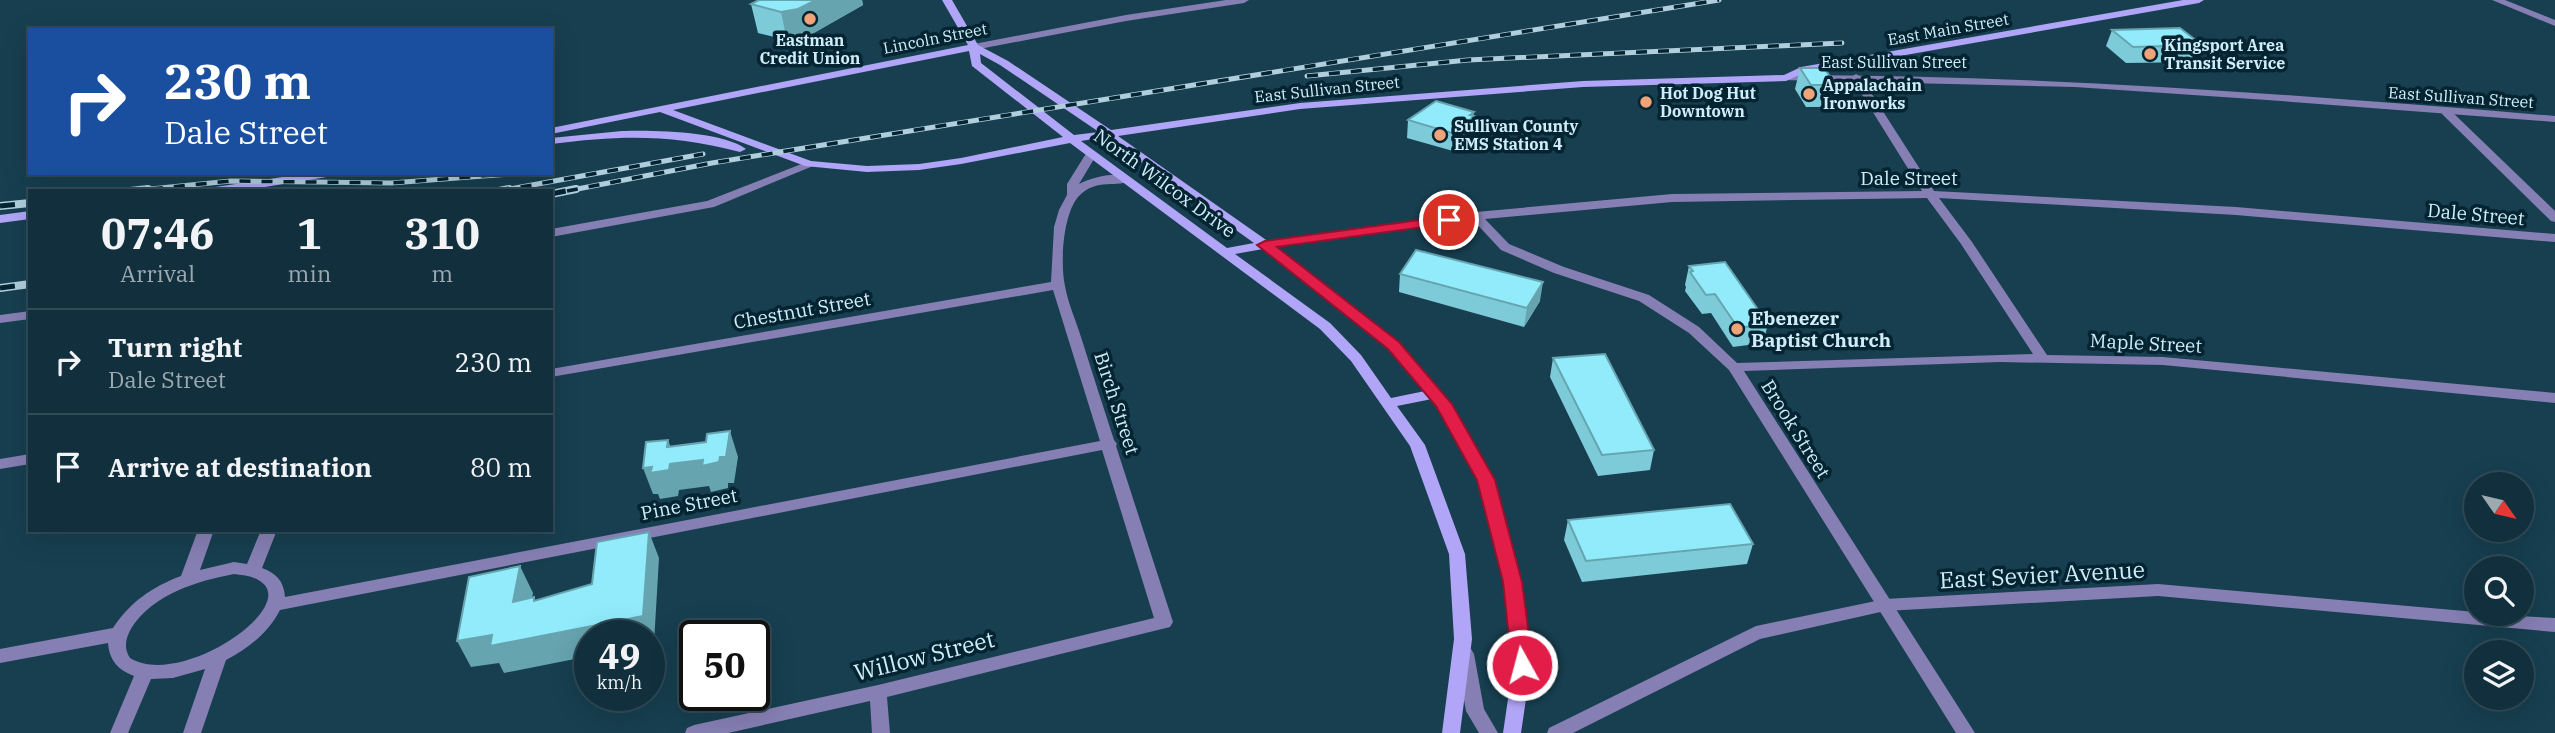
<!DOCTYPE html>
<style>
:root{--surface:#112f3c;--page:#1e3b47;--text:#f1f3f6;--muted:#9ca9af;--line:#304a56}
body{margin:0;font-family:"IBM Plex Serif",serif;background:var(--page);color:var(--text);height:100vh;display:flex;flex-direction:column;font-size:26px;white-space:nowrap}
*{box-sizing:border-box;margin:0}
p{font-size:23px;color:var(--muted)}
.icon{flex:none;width:38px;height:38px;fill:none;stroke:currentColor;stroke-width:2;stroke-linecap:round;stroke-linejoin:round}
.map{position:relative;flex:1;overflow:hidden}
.details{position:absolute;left:28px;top:189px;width:525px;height:343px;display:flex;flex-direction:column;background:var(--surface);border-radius:0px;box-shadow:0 7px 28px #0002,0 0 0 2px var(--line)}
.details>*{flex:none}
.banner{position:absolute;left:28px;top:28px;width:525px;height:147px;border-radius:0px;box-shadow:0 7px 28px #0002,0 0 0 2px var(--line);background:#1a4fa0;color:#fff;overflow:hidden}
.needle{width:46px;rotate:124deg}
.fabs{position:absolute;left:2464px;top:472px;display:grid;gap:14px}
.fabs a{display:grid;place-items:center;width:70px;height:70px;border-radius:50%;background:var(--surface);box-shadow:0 7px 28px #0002,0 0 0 2px var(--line);font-size:35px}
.speed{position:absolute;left:574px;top:620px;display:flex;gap:14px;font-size:35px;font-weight:700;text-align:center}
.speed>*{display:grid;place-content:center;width:91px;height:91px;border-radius:50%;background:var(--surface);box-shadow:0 7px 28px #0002,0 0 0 2px var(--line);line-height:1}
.speed small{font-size:18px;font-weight:400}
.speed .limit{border:4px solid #111;border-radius:10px;background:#fff;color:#111}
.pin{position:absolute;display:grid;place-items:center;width:60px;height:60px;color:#fff;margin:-30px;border:4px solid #fff;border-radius:50%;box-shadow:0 2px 7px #0007}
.me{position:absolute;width:77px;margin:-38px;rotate:353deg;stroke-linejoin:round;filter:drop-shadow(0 0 5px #0008)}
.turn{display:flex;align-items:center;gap:24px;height:147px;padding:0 21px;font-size:32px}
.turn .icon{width:91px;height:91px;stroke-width:2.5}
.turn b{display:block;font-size:49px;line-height:60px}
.eta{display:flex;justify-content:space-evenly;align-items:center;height:119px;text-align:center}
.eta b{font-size:42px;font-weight:700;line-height:49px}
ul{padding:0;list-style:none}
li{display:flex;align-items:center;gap:21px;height:105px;padding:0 21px;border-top:2px solid var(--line)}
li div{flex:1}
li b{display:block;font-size:26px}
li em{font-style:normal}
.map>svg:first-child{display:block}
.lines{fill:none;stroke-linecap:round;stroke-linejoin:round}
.minor{fill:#867fb3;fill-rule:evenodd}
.tertiary{fill:#867fb3;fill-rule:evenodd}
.secondary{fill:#b1a5f7;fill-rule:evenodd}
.rail-far1-casing{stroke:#b0cedc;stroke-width:5}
.rail-casing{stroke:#b0cedc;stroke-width:8}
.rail-far1{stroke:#042432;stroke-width:3.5;stroke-dasharray:11;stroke-linecap:butt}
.rail{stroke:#042432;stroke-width:5;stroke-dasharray:15;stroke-linecap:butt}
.wall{fill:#7dcad8}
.shaded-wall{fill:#66a4b0}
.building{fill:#91ebfb;stroke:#66a4b0;stroke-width:2}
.route{fill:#e11d48;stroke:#92132f;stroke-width:2}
.poi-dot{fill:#efa377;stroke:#042432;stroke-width:2.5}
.labels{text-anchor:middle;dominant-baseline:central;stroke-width:7;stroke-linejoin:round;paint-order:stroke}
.far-street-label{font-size:16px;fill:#d0ecfa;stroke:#042432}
.far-poi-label{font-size:16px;font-weight:bold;fill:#d0ecfa;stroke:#042432;text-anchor:start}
.street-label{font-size:19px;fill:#d0ecfa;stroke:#042432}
.poi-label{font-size:19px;font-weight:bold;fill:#d0ecfa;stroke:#042432;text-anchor:start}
.near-street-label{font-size:23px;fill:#d0ecfa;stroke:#042432}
</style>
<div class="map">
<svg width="2555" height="733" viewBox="0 0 2555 733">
<rect width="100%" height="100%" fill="#173f50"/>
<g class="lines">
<path class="minor" d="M2492,0H2505L2555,20V26Z
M1856,74L1861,77L1934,191L2236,207L2555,234V242L2236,215L1939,198L1972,242L2047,355L2163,357L2555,393V403L2163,365L2000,362L1744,371L1975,733H1956L1729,370L1689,333L1639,301L1554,273L1501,250L1473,220L1265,249L1259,245L1265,241L1476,212L1672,194L1922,191L1851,77ZM1927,198L1961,244L2033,354L1737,363L1699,327L1649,295L1564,267L1509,244L1485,219L1672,202Z
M2446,109L2450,110L2555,211V222L2551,221L2442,114V110Z
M1091,151L1097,154L1079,184C1093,177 1118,170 1132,179C1118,190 1097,176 1078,197C1063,215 1060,263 1065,286C1068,303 1076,321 1081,337C1092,372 1103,406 1114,440L1117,444L1116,446L1173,622L1170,627L887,697L890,733H872L870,701L728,733H685L687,728L694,725L878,685L1154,618L1102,450L280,610C268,633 249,648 226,660L201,733H183L205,669L173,678L151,679L128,733H110L134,676C118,670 109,660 108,643L0,663V649L113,628C130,602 152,587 181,576L198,530H214L200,570L234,562L247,564L261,530H277L262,568C276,573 284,581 285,597L1100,441L1053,290L551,377V369L1051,282L1054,227L1059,210L1067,195V184L1087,152ZM234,574C243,575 253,576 260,581C301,607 180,689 130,658C123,647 126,637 132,627C154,594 197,581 234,574Z
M809,161L815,164L813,166L714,207L551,237V229L707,201Z
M30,311V319L0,323V315Z
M30,454V464L0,469V459Z"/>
<path class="tertiary" d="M1226,0H1249L1244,3L1126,21L974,50L969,47L974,44L1126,15Z
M1786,75C2043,75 2299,95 2555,116V122L2267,100L2075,87L1782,80V76Z
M2158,584L2476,612V614L2555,618V632L2158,596L1885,611L1760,639L1573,733H1547L1549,728L1756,626L1885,599Z
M1465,647L1471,649L1474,654L1484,709L1498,733H1479L1466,711L1456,654L1459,649Z"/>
<path class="secondary" d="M942,0H952L978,45L1008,61L1111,130L1300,103L1583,81L1784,75L1801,67L2183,0H2204L2199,3L1804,73L1786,81L1583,87L1300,109L1118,136L1269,242L1399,343L1448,400L1494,480L1520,582L1531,665L1521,733H1503L1513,665L1504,582L1478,480L1437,405L1432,399L1397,406L1425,445L1465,554L1472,639L1460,733H1442L1454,639L1449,554L1410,446L1351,361L1320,329L1070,143L961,164L919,170L867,172L805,166L660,112L551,134V128L968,45ZM969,51L972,66L1063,137L961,158L919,164L867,166L811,161L673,110ZM980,54L1000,65L1099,132L1074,135L981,63ZM1106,137L1254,243L1227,248L1081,141ZM1263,249L1389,349L1425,391L1391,398L1361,355L1330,323L1235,254Z
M622,131C653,130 722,131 746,149L740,152C671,134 622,135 551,144V138Z
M309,173H339L333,176L240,191H209L215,187Z
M30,211V219L0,223V215Z"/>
<g class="rail-far1-casing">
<path id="rail-far1" d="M1307,76L1468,60L1842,43
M130,191L231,181L391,183L522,173
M499,191L703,154
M567,191L712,163L1719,0"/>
</g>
<g class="rail-casing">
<path id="rail" d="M130,191L148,189
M499,191L509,189
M551,194L576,189
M0,206L30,203
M0,288L30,284"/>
</g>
<use href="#rail-far1" class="rail-far1"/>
<use href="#rail" class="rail"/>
</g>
<path class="wall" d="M759,0H862L863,5L805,38L787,40L758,33L751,4Z
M2112,30L2202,45L2195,62L2126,63L2106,46Z
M1800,68L1836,85L1830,107H1806L1795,89Z
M1408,120L1473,129L1472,134L1453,151L1407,138Z
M1689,266L1768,324L1763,343L1733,347L1711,313L1702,314L1685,291L1686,287L1685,285Z
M1400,274L1540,301L1524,327L1399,292Z
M1553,358L1654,450L1650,470L1598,476L1550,377Z
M1568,520L1753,544L1747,564L1582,582L1564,540Z"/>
<path class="shaded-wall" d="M816,0H862L863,5L805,38L787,40L781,12Z
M1474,112L1472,134L1453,151L1455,134Z
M1543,282L1540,301L1524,327L1527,308Z
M730,431L738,457L734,483H728V488L711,492L709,486L679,490L678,496L660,499L658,494H653L643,468L652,467L667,447L668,440L677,463L720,457Z
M649,532L659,558L654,643L649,644V635H590V656L504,673L499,663L471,667L457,641L492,635L643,616Z
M520,566L533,593L526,628L513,602Z"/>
<path class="building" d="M759,0H816L798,9L781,12L751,4Z
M2180,28L2202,45L2133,47L2112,30Z
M1800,68H1824L1836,85H1811Z
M1436,101L1474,112L1470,115L1474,116L1455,134L1408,120Z
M1416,250L1543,282L1527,308L1400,274Z
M1725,262L1768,324L1738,328L1715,294L1706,295L1690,272L1693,271L1689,266Z
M1605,354L1654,450L1602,455L1553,358Z
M730,431L726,457H720L719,462L702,466L703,460L670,464L669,470L650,473L652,467L643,468L646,442L668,440L667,447L706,442L707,434Z
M1730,504L1753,544L1586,561L1568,520Z
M649,532L643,616L490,646L492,635L457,641L469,577L520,566L513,602L534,597V601L592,584L597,542Z"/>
<path class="route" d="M1449,216L1454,217V223L1277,247L1399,342L1452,404L1495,480L1522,582L1533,665L1530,670L1522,673L1515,670L1512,665L1503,582L1477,480L1436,406L1388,349L1257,245L1265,241Z"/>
<g class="poi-dot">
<circle cx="810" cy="19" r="7"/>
<circle cx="2150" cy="54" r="7"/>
<circle cx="1809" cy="94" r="7"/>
<circle cx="1646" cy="102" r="7"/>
<circle cx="1440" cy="135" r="7"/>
<circle cx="1737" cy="329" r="7"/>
</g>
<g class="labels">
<g class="far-street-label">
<text transform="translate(1948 29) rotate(-10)">East Main Street</text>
<text transform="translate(935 38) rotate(-11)">Lincoln Street</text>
<text x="1894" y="62">East Sullivan Street</text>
<text transform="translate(1327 89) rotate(-6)">East Sullivan Street</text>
<text transform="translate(2461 97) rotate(4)">East Sullivan Street</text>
</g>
<g class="far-poi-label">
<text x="810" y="40" text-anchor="middle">Eastman<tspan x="810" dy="18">Credit Union</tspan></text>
<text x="2164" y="45">Kingsport Area<tspan x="2164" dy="18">Transit Service</tspan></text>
<text x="1823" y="85">Appalachain<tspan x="1823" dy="18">Ironworks</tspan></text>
<text x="1660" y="93">Hot Dog Hut<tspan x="1660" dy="18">Downtown</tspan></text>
<text x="1454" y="126">Sullivan County<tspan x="1454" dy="18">EMS Station 4</tspan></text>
</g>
<g class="street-label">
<text x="1909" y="178">Dale Street</text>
<text transform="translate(1165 183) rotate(36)">North Wilcox Drive</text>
<text transform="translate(2476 214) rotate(5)">Dale Street</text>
<text transform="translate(802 310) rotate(-10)">Chestnut Street</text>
<text transform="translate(2146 343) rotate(3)">Maple Street</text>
<text transform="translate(1117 403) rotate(72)">Birch Street</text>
<text transform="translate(1796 429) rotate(58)">Brook Street</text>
<text transform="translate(689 504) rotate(-11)">Pine Street</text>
</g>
<g class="poi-label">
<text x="1751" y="318">Ebenezer<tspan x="1751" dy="22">Baptist Church</tspan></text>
</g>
<g class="near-street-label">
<text transform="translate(2042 574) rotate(-3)">East Sevier Avenue</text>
<text transform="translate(924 655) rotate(-14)">Willow Street</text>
</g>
</g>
</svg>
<div class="fabs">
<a><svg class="needle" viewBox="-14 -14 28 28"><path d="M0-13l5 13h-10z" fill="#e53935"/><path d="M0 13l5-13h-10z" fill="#9ca9af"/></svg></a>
<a><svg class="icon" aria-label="search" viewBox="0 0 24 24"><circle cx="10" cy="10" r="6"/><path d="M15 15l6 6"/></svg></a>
<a><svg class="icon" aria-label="layers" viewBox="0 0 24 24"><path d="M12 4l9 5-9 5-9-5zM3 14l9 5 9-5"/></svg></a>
</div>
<div class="speed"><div>49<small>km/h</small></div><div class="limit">50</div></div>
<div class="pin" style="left:1449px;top:220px;background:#d93025"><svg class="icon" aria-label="arrive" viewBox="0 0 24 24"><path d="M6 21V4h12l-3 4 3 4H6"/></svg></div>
<svg class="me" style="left:1522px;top:665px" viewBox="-20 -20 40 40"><circle r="17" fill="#e11d48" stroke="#fff" stroke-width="3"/><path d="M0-11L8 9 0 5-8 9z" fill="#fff"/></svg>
<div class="banner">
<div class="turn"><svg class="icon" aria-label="right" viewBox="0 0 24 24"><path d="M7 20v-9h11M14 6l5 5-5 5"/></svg><div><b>230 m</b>Dale Street</div></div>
</div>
<section class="details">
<div class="eta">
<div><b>07:46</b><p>Arrival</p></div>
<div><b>1</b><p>min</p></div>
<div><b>310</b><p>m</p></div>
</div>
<ul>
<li><svg class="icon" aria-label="right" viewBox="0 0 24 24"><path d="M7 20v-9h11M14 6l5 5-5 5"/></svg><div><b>Turn right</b><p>Dale Street</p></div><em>230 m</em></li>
<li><svg class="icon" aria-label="arrive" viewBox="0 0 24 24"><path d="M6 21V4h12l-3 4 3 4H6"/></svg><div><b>Arrive at destination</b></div><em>80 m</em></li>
</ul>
</section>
</div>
